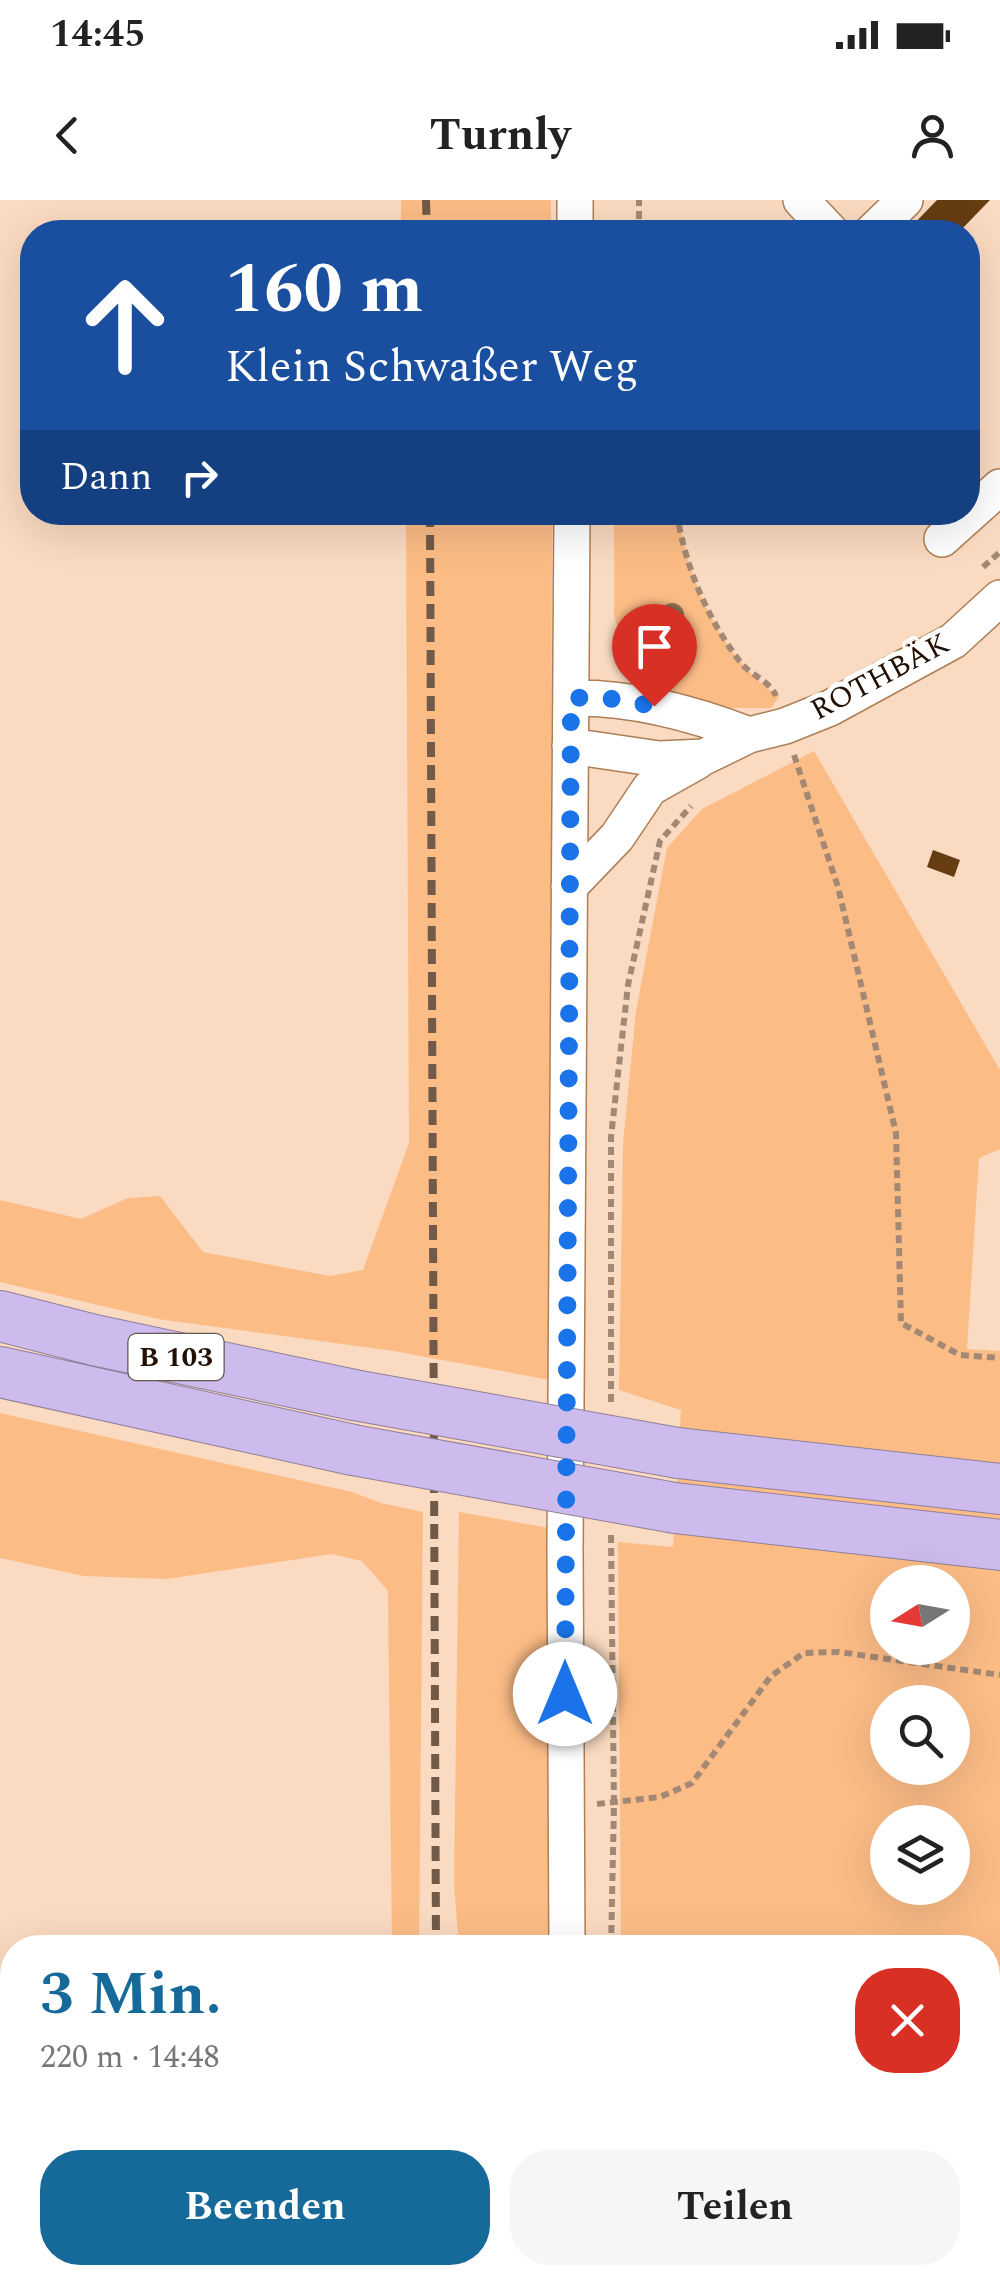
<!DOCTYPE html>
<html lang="de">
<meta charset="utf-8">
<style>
:root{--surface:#fff;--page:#f6f6f6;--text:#222;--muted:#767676;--accent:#156a9a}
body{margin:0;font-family:Spectral,serif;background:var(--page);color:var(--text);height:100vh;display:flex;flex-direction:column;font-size:38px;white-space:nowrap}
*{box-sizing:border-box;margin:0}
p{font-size:32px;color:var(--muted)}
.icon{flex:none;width:55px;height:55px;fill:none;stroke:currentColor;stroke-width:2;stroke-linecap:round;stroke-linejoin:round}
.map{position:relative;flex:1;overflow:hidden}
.side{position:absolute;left:0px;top:1735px;width:1000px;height:350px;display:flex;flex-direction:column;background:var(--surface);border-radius:40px 40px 0 0;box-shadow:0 10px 40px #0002}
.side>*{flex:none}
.hud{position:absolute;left:20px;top:20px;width:960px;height:305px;border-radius:40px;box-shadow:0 10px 40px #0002;background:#1a4fa0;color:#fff;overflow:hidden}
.needle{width:65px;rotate:259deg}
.controls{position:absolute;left:870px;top:1365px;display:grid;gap:20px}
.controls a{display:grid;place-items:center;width:100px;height:100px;border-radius:50%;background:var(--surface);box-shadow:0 10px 40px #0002;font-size:50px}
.pin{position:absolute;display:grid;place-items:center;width:85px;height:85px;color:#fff;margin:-102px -42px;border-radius:50% 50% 50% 0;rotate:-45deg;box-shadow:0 0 10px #0007}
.pin .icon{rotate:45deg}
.me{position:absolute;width:110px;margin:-55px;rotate:0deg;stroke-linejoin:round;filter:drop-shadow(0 0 8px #0008)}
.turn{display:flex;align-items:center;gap:35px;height:210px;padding:0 40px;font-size:45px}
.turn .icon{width:130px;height:130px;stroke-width:2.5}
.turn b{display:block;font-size:70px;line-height:85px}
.then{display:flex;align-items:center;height:95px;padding:0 40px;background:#0003;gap:20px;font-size:38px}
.round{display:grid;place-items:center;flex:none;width:105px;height:105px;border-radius:40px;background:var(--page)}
.overview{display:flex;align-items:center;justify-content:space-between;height:170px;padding:0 40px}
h1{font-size:60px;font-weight:700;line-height:75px;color:var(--accent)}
.button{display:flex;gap:20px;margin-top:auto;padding:20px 40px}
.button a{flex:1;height:115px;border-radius:40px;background:var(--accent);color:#fff;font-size:40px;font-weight:700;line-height:115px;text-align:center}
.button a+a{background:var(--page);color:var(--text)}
.status{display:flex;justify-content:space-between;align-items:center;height:70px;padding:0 50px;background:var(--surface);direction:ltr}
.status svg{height:28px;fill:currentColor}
header{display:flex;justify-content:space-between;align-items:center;height:130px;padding:0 40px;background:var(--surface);font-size:45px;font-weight:700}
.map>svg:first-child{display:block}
.green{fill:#fcbc86;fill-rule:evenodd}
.building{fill:#663c12}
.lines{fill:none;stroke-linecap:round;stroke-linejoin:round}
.minor-casing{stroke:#ae7e55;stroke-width:38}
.highway-casing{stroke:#917f9a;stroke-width:52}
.path{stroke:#a38973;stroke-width:6;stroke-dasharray:8 5;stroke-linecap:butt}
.minor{stroke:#fff;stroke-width:35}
.highway{stroke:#cdbbed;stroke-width:50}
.rail{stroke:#725a48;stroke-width:8;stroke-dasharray:15 8;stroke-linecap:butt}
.highway-bridge-casing{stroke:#917f9a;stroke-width:52;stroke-linecap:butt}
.highway-bridge{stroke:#cdbbed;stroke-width:50}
.tree{fill:#957557}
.route{stroke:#1a73e8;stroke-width:18;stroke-dasharray:0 32.4}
.labels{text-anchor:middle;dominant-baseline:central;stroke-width:10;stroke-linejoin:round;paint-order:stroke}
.shield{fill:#fff;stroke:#64574d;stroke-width:2.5}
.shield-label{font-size:28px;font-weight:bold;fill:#210f01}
.street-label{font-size:30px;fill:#210f01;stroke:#fff}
</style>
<div class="status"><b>14:45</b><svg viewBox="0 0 49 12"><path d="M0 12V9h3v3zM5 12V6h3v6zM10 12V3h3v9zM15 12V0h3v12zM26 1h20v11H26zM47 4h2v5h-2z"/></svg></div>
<header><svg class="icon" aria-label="back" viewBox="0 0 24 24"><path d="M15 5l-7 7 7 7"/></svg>Turnly<svg class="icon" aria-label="person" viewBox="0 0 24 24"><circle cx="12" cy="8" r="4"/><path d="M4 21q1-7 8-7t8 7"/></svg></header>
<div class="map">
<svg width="1000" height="2085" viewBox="0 0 1000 2085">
<rect width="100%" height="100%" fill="#fadac0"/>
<path class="green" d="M401,0H551V32H401Z
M406,313H552L550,1180L394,1151L158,1119L0,1082V1000L81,1019L128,998L160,996L203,1052L330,1076L363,1070L409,943Z
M614,313H678C689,381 720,458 779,497L771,508H702L647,479L625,450L614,416Z
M814,551L1000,870V949L979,958L967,1149L1000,1151V2050L988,2051V1748L621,1747L618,1342L673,1347L681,1210L619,1190L623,944L636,811L667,648L702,609ZM888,1382H952V1448H888ZM888,1502H952V1568H888ZM888,1622H952V1688H888Z
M0,1213L352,1292L381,1303L423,1312L419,1747H392L388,1391L362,1361L332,1354L166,1379L84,1376L0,1358Z
M459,1312L549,1328L550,1747H459L454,1685Z
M260,2073L263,2074V2085H152L172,2073Z
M616,2073V2072L807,2073L701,2085H615Z"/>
<path class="building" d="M937,0H990L959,32H906Z
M933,650L960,660L954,677L927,667Z"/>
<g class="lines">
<g class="minor-casing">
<path id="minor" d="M801,0L831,32
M575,32V0
M872,32L905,0
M942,339L1000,287
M571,498C631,497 693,513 749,535
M570,546L659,559L704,557L749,535L785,526L830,508L953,441L1000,398
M569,687L617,637L650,588L698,561
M567,1748L565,1349L572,312
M569,2072L570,2085"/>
</g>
<g class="highway-casing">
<path id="highway" d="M0,1116L94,1140L354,1195
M0,1172L353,1250
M678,1253L1000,1289
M675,1308L1000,1345"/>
</g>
<path class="path" d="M639,32V0
M677,312C684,365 709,423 742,464C752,476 770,481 776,496
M983,367L1000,352
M794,555L838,687L896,933L901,1123L960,1155L1000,1158
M611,1202V937L628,785L660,641L691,606
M611,1335L614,1604L611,1748
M597,1604L660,1597L692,1583L771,1476L804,1453L839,1452L1000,1475
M609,2085V2072"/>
<use href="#minor" class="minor"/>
<use href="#highway" class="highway"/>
<path class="rail" d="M426,0L427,32
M430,312L436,1748
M437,2072V2085"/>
<g class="highway-bridge-casing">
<path id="highway-bridge" d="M354,1195L678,1253
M353,1250L675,1308"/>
</g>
<use href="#highway-bridge" class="highway-bridge"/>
</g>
<circle class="tree" cx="672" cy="415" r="12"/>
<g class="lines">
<path class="route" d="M565,1494L571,498L601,497L654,506"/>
</g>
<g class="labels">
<rect class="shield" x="128.5" y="1134" width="95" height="46" rx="8"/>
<g class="shield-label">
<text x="176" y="1157">B 103</text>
</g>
<g class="street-label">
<text transform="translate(880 477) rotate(-28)">ROTHBÄK</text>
</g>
</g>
</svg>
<div class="controls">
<a><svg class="needle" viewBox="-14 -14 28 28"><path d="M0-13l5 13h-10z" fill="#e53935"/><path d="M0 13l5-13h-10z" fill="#767676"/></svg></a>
<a><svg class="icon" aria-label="search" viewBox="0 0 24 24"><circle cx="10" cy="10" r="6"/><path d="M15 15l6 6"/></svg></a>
<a><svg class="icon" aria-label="layers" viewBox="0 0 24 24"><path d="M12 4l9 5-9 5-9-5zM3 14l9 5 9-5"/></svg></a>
</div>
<div class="pin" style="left:654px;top:506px;background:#d93025"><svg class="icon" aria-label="arrive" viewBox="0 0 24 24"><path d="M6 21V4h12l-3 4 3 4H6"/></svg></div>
<svg class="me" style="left:565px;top:1494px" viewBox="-20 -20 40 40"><circle r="19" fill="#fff"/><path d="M0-13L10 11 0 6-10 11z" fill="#1a73e8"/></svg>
<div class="hud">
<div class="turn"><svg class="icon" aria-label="ahead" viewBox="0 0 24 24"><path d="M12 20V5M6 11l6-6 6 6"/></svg><div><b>160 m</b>Klein Schwaßer Weg</div></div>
<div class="then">Dann<svg class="icon" aria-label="right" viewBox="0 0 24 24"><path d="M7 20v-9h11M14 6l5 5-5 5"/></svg></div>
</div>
<section class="side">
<div class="overview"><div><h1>3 Min.</h1><p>220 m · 14:48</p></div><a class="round" style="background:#d93025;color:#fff"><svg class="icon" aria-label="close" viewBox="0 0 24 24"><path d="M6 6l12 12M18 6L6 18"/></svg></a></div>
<div class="button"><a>Beenden</a><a>Teilen</a></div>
</section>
</div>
